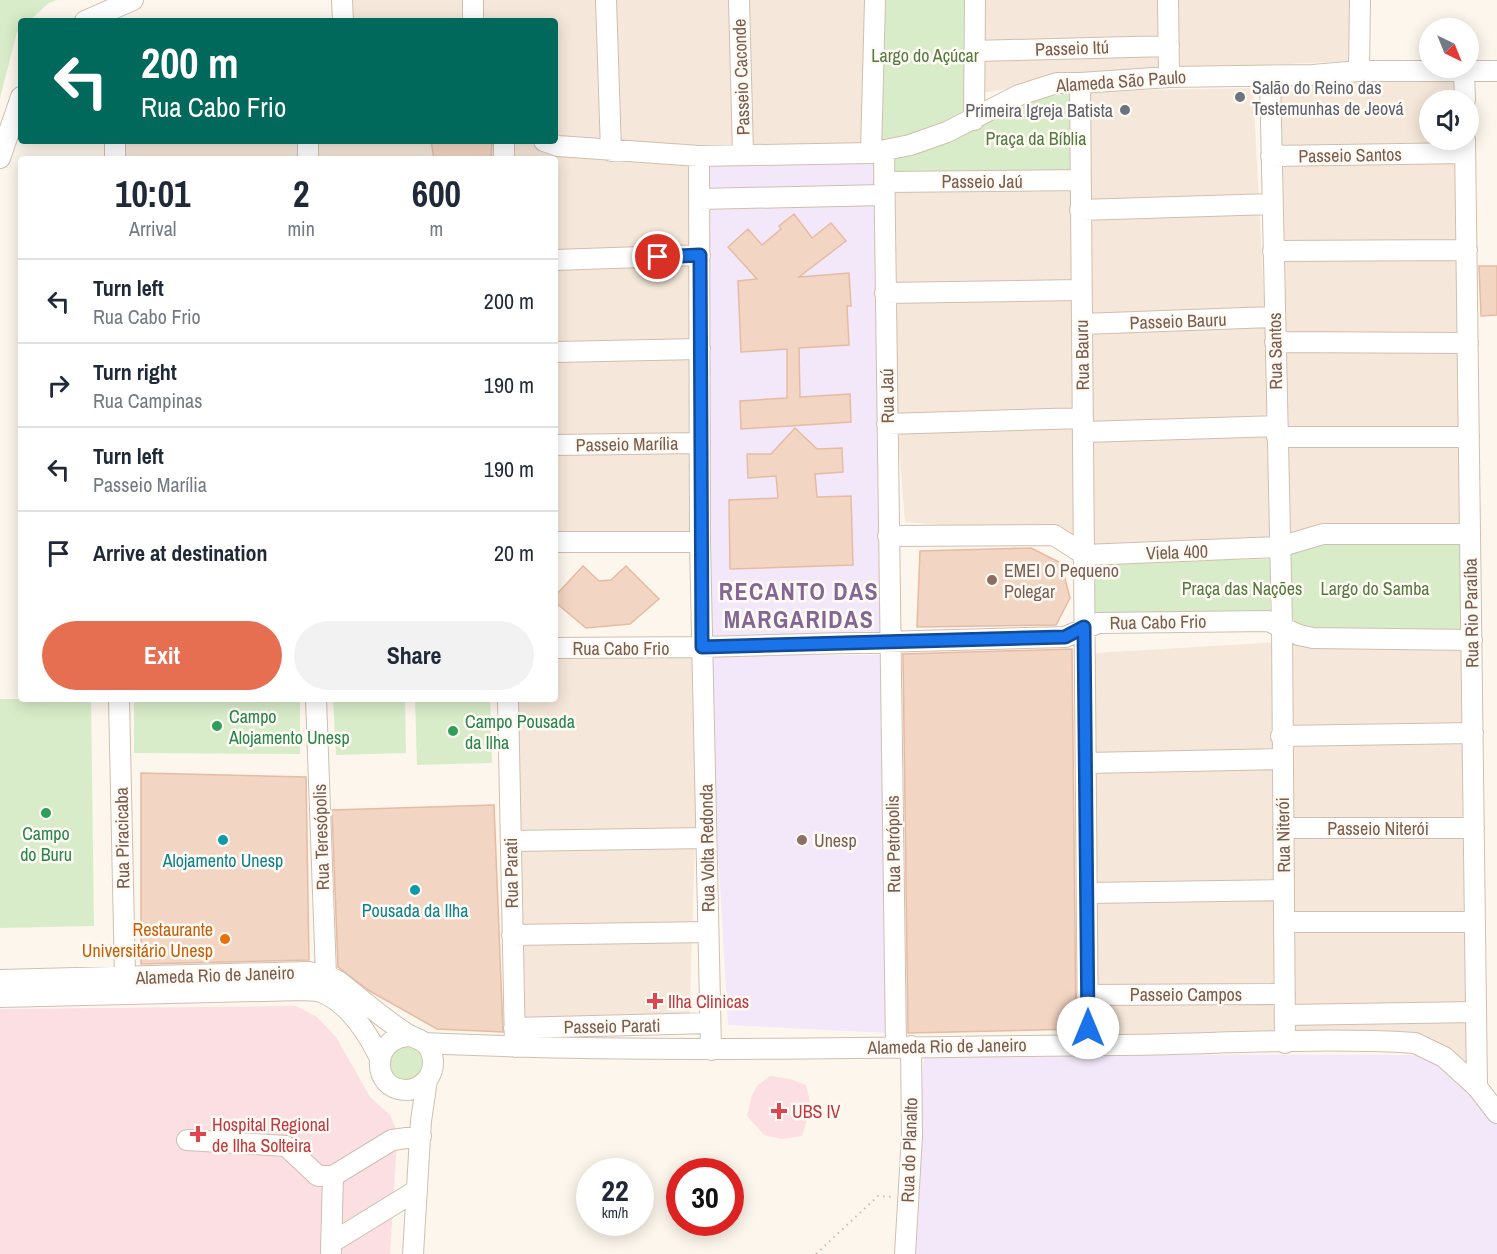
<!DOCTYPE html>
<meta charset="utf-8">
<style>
:root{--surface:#fff;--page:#f2f2f3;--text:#1f2937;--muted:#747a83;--line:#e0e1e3;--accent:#e76f51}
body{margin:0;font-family:"Archivo Narrow",sans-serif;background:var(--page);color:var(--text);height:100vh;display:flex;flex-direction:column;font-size:22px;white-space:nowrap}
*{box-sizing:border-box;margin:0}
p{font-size:20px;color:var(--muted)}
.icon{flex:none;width:33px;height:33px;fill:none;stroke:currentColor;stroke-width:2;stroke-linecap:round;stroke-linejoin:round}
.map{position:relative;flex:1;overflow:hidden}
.sheet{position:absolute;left:18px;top:156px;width:540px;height:546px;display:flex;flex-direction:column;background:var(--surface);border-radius:6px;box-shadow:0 3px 15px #0003}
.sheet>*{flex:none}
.banner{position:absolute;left:18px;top:18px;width:540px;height:126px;border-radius:6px;box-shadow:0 3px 15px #0003;background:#00695c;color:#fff;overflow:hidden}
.needle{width:39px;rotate:137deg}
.tools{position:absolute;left:1419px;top:18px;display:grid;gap:12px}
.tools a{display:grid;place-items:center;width:60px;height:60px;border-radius:50%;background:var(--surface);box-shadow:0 3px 15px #0003;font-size:30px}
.speed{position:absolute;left:576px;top:1158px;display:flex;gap:12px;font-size:30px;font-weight:700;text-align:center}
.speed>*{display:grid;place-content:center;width:78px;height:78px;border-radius:50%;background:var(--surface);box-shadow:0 3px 15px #0003;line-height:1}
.speed small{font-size:15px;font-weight:400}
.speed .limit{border:9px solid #d22;background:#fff;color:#111}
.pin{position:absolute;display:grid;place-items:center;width:51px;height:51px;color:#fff;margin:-26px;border:3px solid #fff;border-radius:50%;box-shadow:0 2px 6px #0007}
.me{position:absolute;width:66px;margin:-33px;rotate:0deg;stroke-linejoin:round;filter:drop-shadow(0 0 4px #0008)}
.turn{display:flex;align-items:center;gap:21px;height:126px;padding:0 24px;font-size:27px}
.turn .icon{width:78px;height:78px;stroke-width:2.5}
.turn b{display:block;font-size:42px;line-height:51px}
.eta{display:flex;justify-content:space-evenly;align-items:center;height:102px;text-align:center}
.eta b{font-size:36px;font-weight:700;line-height:42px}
.button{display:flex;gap:12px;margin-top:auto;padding:12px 24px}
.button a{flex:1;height:69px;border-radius:36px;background:var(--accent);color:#fff;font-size:24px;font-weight:700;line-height:69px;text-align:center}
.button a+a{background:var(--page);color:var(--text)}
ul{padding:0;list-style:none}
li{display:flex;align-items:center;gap:18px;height:84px;padding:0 24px;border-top:2px solid var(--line)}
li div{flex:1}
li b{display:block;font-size:22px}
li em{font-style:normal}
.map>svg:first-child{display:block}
.residential{fill:#f5e8da}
.education{fill:#f3e8fa}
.medical{fill:#fbdfe3}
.green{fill:#d8ecc9}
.building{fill:#f3d5c3;stroke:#e6bba3;stroke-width:1.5}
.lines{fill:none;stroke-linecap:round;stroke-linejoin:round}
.minor-casing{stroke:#d1beb0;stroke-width:22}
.path{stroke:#d9b8a5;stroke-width:2;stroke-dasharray:1.5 4.5;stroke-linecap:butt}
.minor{stroke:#fff;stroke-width:20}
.route-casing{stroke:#114b97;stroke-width:15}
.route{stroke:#1a73e8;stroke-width:10}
.worship-dot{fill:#6b7280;stroke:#fffaf3;stroke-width:2}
.education-dot{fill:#8d6e63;stroke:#fffaf3;stroke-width:2}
.leisure-dot{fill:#2e9e5b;stroke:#fffaf3;stroke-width:2}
.culture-dot{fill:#0f9aa8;stroke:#fffaf3;stroke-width:2}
.food-dot{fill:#e8710a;stroke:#fffaf3;stroke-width:2}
.health-dot{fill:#e0444e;stroke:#fffaf3;stroke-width:2}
.labels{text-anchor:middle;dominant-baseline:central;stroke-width:5;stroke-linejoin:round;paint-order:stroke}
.street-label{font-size:18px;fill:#7a5c4d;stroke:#fffaf3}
.park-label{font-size:18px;fill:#537a41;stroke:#fffaf3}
.worship-label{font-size:18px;fill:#5b616d;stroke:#fffaf3;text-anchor:start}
.education-label{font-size:18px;fill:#785e54;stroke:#fffaf3;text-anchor:start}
.leisure-label{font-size:18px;fill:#27864d;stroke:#fffaf3;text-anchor:start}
.culture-label{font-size:18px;fill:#0d838f;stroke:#fffaf3}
.food-label{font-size:18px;fill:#c56008;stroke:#fffaf3;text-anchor:end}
.health-label{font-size:18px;fill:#be3a42;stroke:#fffaf3;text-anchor:start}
.district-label{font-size:24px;font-weight:bold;letter-spacing:1.5px;fill:#846695;stroke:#fffaf3}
</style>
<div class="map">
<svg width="1497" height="1254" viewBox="0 0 1497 1254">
<rect width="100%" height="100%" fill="#fdf6ec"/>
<path class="residential" d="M342,0H875L870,149L696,159L698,539L555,541V159H118V141H555V21H343Z
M979,0H1165L1166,74L1084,77L981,93Z
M1175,0H1352L1351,61L1177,69Z
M1464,73V100H1430V140H1464L1468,533L1281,545L1278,82Z
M1253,88L1277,546L1087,554V91Z
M1079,182L1080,545L1054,534L905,522L887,293L886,184Z
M1280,642L1285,1042L1089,1044L1094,653Z
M1470,642L1476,1081L1451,1055L1286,1042L1284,643Z
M701,648L689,1034L519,1037L510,699H555V650Z"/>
<path class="education" d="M703,161H880L881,638H708Z
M707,655H884L890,1033L728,1025Z
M924,1054L1417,1055L1447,1066L1472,1098L1497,1124V1254H912Z"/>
<path class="medical" d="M296,1006L317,1017L336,1037L370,1097L390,1115L395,1127L397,1141L390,1254H0V1009Z
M770,1076L790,1079L806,1085L811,1106L802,1136L782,1139L764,1135L747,1116L752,1095L758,1085Z"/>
<path class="green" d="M0,0H57L49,3L29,21H21V28L17,32L0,98Z
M882,0H969L967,111L925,131L880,141Z
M1073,92L1074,175L891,178L894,159L969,131L1023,102Z
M1321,539L1466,541V635L1315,637L1285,621L1283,553Z
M1270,559V615L1092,618L1093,562Z
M0,699H91L94,926L0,928Z
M134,699H300V754L134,753Z
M333,699H405L406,753L336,755Z
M415,699H490L492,763L417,765Z
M405,1043L423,1050L426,1069L413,1081L396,1078L389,1069L391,1052Z"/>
<path class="building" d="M431,141H492L491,159H434Z
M794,214L812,238L831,223L846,241L799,277L849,273L851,306H847L849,345L799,348L800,397L850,394L851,422L741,429L740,401L787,398V349L741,352L738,281L757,279L728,247L748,229L762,245L781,229L779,226Z
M1479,266H1497V315L1481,316Z
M795,428L817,449L842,448L843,472L815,474L817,497L851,496L853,565L730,569L729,500L778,498L776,476L748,478L747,454H771Z
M1031,548L1061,563L1070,598L1056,625L917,627L920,551Z
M583,566L599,581L611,580L626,566L659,599L630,624L586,628L555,602V596Z
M1072,649L1076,1029L908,1033L903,654Z
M141,773L306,777L309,960L141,964Z
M494,805L503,1032L437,1029L368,990L338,967L332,810Z"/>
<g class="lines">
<g class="minor-casing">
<path id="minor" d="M342,0L343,21
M606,0L611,151
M739,0L743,154
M1168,0L1169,77
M85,21L133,0
M473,21V0
M974,51L1169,46
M1359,71L1360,0
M1464,72L1465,100
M1270,76L1282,626L1285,1043
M1080,83L1088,1045
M974,120L975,0
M1465,140L1477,1087
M308,141V159
M504,141V159
M544,141L558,146L699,156L871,153L910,145L947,132L1019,95L1057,83H1080L1169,77L1313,75L1359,71H1497
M884,151L896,1046
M871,153L875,0
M699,156L700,542L711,1050
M1271,156L1465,153
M0,158L21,97
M115,159V141
M884,182L1080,180
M699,199L884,195
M1080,210L1272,204
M1273,251L1467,250
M555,260L700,255
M885,293L1081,290
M1082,324L1275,317
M1275,342L1468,343
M555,352L700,349
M887,424L1082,418
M1084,432L1277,426
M1277,437H1469
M555,445L700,443
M888,536L1054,535L1085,555L1279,547L1323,534H1470
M555,542H700
M555,648L702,647L1065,637L1098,623L1268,621L1299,635L1313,638L1472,640
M119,699L125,977
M316,699L326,975
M508,699L515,1047
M1281,736L1473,733
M1086,763L1282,759
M1283,828H1474
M511,841L706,838
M1087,893L1283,890
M1284,922H1475
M512,935L708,932
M0,980L309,972L326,975L338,981C360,998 381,1017 404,1032C412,1038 421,1038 428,1046C434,1055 435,1067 429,1077C424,1084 416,1090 406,1090C371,1090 370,1037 410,1036
M1087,995L1285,994
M0,997L303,990C308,991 316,990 321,992C348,1002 368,1034 380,1058
M1285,1015L1476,1012
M514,1028L710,1023
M425,1043C655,1054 886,1047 1116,1045C1214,1044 1318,1037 1415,1043L1444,1057L1477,1087L1497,1113
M187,1140L286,1146L318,1176H333L392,1140L421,1136
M331,1243L417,1190
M331,1251L333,1176
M413,1254L421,1121L427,1080
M905,1254L912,1136L911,1046"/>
</g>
<path class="path" d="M816,1254L878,1196L893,1197"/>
<use href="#minor" class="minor"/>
</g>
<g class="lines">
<g class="route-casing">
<path id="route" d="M658,257L700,255L702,647L1065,637L1084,627L1088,1028"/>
</g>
<use href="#route" class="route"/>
</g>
<g class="worship-dot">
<circle cx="1240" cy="97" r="6"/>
<circle cx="1125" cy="110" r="6"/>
</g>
<g class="education-dot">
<circle cx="992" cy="580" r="6"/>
<circle cx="802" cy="840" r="6"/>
</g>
<g class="leisure-dot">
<circle cx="217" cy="726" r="6"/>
<circle cx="453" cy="731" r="6"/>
<circle cx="46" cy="813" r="6"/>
</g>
<g class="culture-dot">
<circle cx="223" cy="840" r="6"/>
<circle cx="415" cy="890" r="6"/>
</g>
<circle class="food-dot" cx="225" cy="939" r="6"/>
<g class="health-dot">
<path d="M652 992h6v6h6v6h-6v6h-6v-6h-6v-6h6z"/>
<path d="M776 1102h6v6h6v6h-6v6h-6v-6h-6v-6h6z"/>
<path d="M195 1125h6v6h6v6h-6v6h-6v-6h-6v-6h6z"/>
</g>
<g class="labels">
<g class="street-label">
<text transform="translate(1072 48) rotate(-2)">Passeio Itú</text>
<text transform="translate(741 77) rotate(-92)">Passeio Caconde</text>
<text transform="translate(1121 81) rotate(-4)">Alameda São Paulo</text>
<text transform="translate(1350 155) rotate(-1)">Passeio Santos</text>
<text x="982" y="181">Passeio Jaú</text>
<text transform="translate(1178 321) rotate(-2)">Passeio Bauru</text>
<text transform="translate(1275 351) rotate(-91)">Rua Santos</text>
<text transform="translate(1082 355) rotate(-91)">Rua Bauru</text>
<text transform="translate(887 396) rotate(-91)">Rua Jaú</text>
<text transform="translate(627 444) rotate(-1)">Passeio Marília</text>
<text transform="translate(1177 552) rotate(-2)">Viela 400</text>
<text transform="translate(1471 613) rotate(-91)">Rua Rio Paraíba</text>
<text transform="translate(1158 622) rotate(-1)">Rua Cabo Frio</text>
<text x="621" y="648">Rua Cabo Frio</text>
<text x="1378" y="828">Passeio Niterói</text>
<text transform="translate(1283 835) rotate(-91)">Rua Niterói</text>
<text transform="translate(321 837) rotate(-92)">Rua Teresópolis</text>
<text transform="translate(122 838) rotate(-91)">Rua Piracicaba</text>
<text transform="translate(893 844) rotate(-91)">Rua Petrópolis</text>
<text transform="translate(707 848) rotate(-91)">Rua Volta Redonda</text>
<text transform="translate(511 873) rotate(-91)">Rua Parati</text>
<text transform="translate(215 975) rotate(-2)">Alameda Rio de Janeiro</text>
<text x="1186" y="994">Passeio Campos</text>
<text transform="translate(612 1026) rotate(-1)">Passeio Parati</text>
<text transform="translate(947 1046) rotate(-1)">Alameda Rio de Janeiro</text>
<text transform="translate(909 1150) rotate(-88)">Rua do Planalto</text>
</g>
<g class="park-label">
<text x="925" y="55">Largo do Açúcar</text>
<text x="1036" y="138">Praça da Bíblia</text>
<text x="1242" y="588">Praça das Nações</text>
<text x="1375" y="588">Largo do Samba</text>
</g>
<g class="worship-label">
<text x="1252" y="87">Salão do Reino das<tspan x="1252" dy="21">Testemunhas de Jeová</tspan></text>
<text x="1113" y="110" text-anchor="end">Primeira Igreja Batista</text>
</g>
<g class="education-label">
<text x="1004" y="570">EMEI O Pequeno<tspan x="1004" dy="21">Polegar</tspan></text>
<text x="814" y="840">Unesp</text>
</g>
<g class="leisure-label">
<text x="229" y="716">Campo<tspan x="229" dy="21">Alojamento Unesp</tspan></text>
<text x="465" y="721">Campo Pousada<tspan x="465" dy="21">da Ilha</tspan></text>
<text x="46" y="833" text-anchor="middle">Campo<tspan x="46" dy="21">do Buru</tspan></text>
</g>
<g class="culture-label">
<text x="223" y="860">Alojamento Unesp</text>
<text x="415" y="910">Pousada da Ilha</text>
</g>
<g class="food-label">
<text x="213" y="929">Restaurante<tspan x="213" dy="21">Universitário Unesp</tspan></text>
</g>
<g class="health-label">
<text x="668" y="1001">Ilha Clinicas</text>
<text x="792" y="1111">UBS IV</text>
<text x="212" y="1124">Hospital Regional<tspan x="212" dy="21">de Ilha Solteira</tspan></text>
</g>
<g class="district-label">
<text x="799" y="591">RECANTO DAS<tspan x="799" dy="28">MARGARIDAS</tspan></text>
</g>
</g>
</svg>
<div class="tools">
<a><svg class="needle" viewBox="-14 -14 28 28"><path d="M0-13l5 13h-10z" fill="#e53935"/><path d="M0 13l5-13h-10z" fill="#747a83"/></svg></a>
<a><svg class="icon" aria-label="sound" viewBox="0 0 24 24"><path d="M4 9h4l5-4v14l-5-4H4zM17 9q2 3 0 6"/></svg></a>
</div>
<div class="speed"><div>22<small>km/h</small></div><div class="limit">30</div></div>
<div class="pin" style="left:658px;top:257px;background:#d93025"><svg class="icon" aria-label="arrive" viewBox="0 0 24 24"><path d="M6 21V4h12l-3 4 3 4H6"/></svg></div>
<svg class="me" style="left:1088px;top:1028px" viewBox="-20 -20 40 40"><circle r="19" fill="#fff"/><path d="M0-13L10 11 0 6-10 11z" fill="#1a73e8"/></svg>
<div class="banner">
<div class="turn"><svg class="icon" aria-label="left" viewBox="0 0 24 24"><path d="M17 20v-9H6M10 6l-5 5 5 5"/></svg><div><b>200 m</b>Rua Cabo Frio</div></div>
</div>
<section class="sheet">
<div class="eta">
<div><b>10:01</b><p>Arrival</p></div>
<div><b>2</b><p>min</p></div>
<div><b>600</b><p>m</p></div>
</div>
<ul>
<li><svg class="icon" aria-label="left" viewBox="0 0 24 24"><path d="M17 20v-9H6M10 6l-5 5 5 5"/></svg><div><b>Turn left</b><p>Rua Cabo Frio</p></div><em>200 m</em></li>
<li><svg class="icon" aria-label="right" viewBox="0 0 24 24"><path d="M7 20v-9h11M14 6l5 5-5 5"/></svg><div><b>Turn right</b><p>Rua Campinas</p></div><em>190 m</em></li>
<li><svg class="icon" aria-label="left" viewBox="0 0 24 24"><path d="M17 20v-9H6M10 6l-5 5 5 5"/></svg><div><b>Turn left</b><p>Passeio Marília</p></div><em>190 m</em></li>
<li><svg class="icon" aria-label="arrive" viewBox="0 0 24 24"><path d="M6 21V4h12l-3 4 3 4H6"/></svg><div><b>Arrive at destination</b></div><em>20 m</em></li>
</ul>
<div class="button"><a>Exit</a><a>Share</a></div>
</section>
</div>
